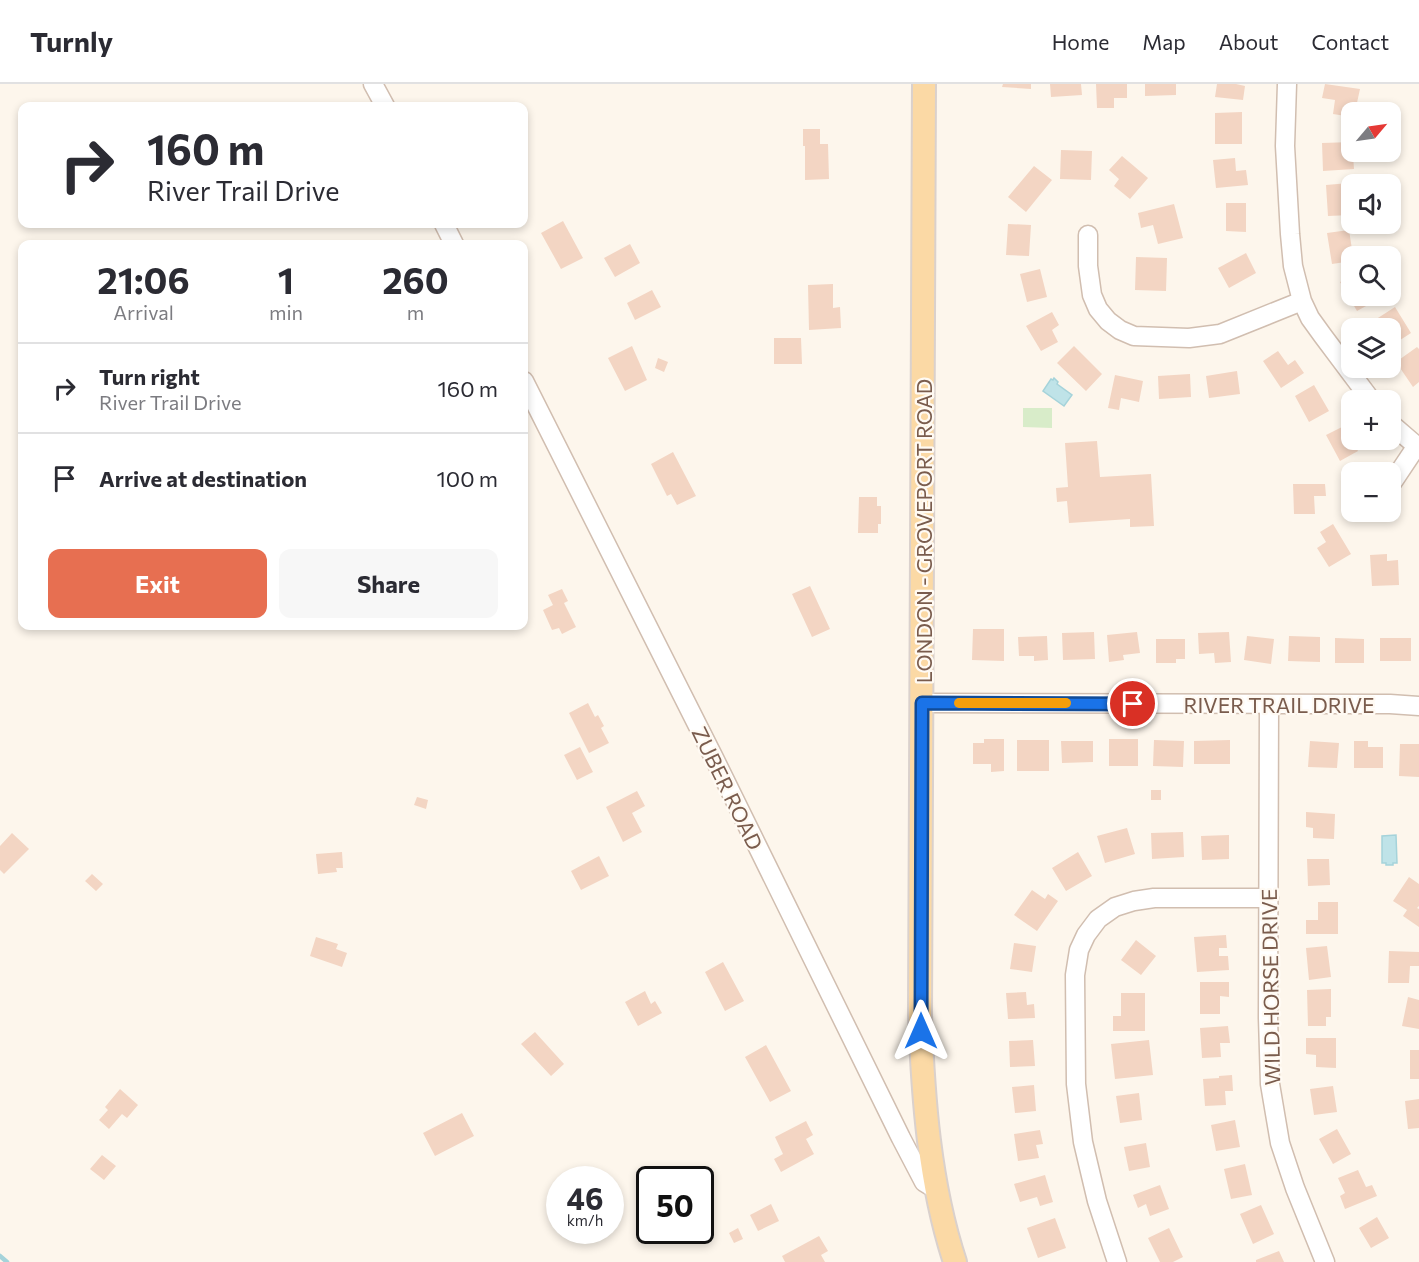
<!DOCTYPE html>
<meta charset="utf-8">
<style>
:root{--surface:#fff;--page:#f7f7f7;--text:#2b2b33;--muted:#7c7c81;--line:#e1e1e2;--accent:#e76f51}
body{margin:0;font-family:Commissioner,sans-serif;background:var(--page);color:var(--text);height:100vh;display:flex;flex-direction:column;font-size:22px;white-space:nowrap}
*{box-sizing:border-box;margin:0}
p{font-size:20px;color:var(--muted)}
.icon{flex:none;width:33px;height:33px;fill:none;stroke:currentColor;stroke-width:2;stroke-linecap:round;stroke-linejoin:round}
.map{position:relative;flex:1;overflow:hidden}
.details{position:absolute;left:18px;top:156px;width:510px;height:390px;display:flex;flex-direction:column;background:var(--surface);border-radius:12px;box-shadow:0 3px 9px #0003}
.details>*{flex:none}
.guide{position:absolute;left:18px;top:18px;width:510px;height:126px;border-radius:12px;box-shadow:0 3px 9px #0003;background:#fff;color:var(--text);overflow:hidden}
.needle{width:39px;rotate:61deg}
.tools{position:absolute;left:1341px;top:18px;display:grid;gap:12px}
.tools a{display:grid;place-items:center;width:60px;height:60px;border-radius:12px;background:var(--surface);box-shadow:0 3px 9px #0003;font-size:30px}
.speed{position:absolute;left:546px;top:1082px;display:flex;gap:12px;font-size:30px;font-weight:700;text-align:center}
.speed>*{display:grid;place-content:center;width:78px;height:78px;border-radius:50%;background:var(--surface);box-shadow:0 3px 9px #0003;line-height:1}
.speed small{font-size:15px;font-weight:400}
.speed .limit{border:3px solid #111;border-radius:9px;background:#fff;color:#111}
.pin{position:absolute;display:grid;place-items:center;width:51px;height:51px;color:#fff;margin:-26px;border:3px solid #fff;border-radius:50%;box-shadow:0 2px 6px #0007}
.me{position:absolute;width:66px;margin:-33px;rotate:0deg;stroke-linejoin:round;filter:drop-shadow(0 0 4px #0008)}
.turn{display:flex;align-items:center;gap:21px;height:126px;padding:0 30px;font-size:27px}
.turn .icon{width:78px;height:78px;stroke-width:2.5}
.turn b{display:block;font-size:42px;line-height:51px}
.eta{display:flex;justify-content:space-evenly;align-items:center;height:102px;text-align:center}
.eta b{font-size:36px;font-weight:700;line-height:42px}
.cta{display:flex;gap:12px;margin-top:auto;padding:12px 30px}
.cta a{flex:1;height:69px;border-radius:12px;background:var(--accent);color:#fff;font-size:24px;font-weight:700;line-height:69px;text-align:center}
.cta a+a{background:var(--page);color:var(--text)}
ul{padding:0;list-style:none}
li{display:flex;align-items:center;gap:18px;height:90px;padding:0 30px;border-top:2px solid var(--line)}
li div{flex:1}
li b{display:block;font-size:22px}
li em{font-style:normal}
header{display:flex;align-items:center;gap:36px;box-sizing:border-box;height:84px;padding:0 30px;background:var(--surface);border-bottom:2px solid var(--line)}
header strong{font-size:28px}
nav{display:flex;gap:33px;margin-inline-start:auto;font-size:21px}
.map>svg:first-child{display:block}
.green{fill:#d8ecc9}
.water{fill:#bfe3e8;stroke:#a5d3da;stroke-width:1.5}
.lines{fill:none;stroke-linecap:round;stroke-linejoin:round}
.stream{stroke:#a5d3da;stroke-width:4.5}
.building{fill:#f3d5c3}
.minor-casing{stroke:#d1beb0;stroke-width:21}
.major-casing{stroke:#dad1cd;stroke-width:26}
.minor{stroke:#fff;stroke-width:18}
.major{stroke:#fbd9a5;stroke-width:22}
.route-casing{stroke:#114b97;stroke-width:15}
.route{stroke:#1a73e8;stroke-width:10}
.slow{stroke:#f59e0b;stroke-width:10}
.labels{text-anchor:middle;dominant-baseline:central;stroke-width:4.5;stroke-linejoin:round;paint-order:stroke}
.street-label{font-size:21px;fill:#7a5c4d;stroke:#fffaf3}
</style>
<header>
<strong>Turnly</strong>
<nav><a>Home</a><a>Map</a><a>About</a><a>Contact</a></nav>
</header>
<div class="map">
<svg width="1419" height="1178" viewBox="0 0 1419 1178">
<rect width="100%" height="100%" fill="#fdf6ec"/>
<path class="green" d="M1023,324H1052V344L1023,343Z"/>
<path class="water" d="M1054,294L1058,298L1057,300L1072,311L1064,322L1043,307L1051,295L1053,296Z
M1396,751L1397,779H1393V781H1386V779H1382V752Z"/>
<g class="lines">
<path class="stream" d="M0,1172L7,1178"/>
</g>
<path class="building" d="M1003,0H1031V5L1002,3Z
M1050,0H1081L1082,11L1051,13Z
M1096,0H1127V14H1114V24H1097Z
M1145,0H1176V11L1145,12Z
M1217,0H1236L1245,2L1243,16L1215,13Z
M1325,0L1360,5L1355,28H1352V33L1333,30L1335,16L1322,14Z
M1242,28V60H1215V29Z
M803,45H820V60H828L829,95L805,96V62H803Z
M1352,58L1354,85L1323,87L1322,59Z
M1061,66L1092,67L1091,96L1060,95Z
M1122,72L1148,94L1130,115L1114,102L1119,95L1109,86Z
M1235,74L1236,87L1246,86L1248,101L1216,104L1213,76Z
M1034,82L1052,96L1026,128L1008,113Z
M1349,99L1351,131L1328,132L1326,101Z
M1226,119H1246V148L1226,147Z
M1174,120L1183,154L1158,160L1153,141L1141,144L1138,129Z
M563,137L583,174L561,185L541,149Z
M1008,140L1031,141L1029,172L1006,171Z
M1349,146L1353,172H1352V177L1332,180L1327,149Z
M630,160L640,179L615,193L604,174Z
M1246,169L1256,189L1229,204L1218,184Z
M1136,173L1167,174L1166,207L1135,206Z
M1040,185L1047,213L1027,218L1020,190Z
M1352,192V212H1372L1375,217L1357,227L1340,198Z
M833,200V224L840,223L841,244L809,246L808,201Z
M652,206L661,223L635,236L627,219Z
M1395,223L1411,249L1394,260L1390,255V244H1369L1367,241Z
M1052,228L1059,241L1052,246L1058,258L1041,267L1026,242Z
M774,254H801L802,280H774Z
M632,262L647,296L625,307L608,274Z
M1074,262L1102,290L1086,307L1057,279Z
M1417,263L1419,265V298L1413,303L1396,278Z
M1278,267L1288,281L1295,276L1304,289L1281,304L1263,277Z
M658,274L668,278L664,288L655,284Z
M1237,287L1240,310L1209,314L1206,292Z
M1190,290L1191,313L1159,315L1158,292Z
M1115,291L1143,297L1139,318L1121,314L1119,326L1108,324Z
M1314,301L1329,327L1309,338L1295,312Z
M1344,342L1358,367L1340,377L1326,351Z
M1097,357L1100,393L1151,390L1154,442L1130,443V435L1069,439L1067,417L1057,418L1056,404L1068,403L1065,359Z
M673,368L696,412L677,421L671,410L667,412L651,380Z
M1293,400H1325L1326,412H1314L1315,430H1294Z
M859,413H877V422H881V440H878V449H858Z
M1333,440L1351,470L1329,483L1317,464L1326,458L1320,448Z
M1387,470V477L1398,476L1399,501L1372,502L1370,471Z
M810,502L830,545L812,553L792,510Z
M562,505L568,517L564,519L576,543L562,550L559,544L552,546L543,526L553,521L548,511Z
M973,545H1004V577L972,576Z
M1094,548L1095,575L1063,576L1062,549Z
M1137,548L1140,569L1123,571L1124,576L1109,578L1107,551Z
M1229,548L1231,578L1215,579L1214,569L1199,570L1198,549Z
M1047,552L1048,576L1034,577V572H1019L1018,553Z
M1247,552L1274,555L1271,580L1244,576Z
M1289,552L1320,553V578L1288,577Z
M1335,554L1364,555V579H1335Z
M1380,554H1411V577H1380Z
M1156,555H1185V575H1176V579H1156Z
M588,619L595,633L598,631L604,642L601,644L609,659L589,669L569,629Z
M984,655H1004V687L991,688V680H973V659H984Z
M1109,655H1138V682H1109Z
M1017,656H1049V687H1017Z
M1154,656L1184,657L1183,683L1153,682Z
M1230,656V680H1194V657Z
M1061,657H1093V678L1062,679Z
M1310,657L1339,659L1337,684L1308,683Z
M1354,657H1368V663H1383V684H1354Z
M1400,660H1419V693L1399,692Z
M580,663L593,688L577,696L564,671Z
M1151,706H1161V716H1151Z
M637,707L645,722L632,729L642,748L623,758L606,723Z
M417,713L428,716L426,725L414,721Z
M1306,728L1335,730L1334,755L1313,754V744L1306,743Z
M1127,744L1135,770L1105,779L1097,752Z
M1183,748L1184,773L1152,775L1151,749Z
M12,749L29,765L4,790L0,786V762Z
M1229,751V775L1202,776L1201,752Z
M342,768L343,784H336L337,788L318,790L316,770Z
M1078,768L1092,792L1066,807L1052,784Z
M599,772L609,792L581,806L571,787Z
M1307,775H1329L1330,801L1308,802Z
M92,790L103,800L96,807L85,797Z
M1409,793L1419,800V822L1417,824L1419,825V843L1403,832L1407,826L1393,817Z
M1032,806L1045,815L1048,810L1058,817L1037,847L1014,831Z
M1318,818H1338V850H1306V836H1318Z
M1226,851L1227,864H1219V872H1228L1229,886L1197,888L1194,853Z
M316,853L338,860L336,865L347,869L342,883L310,872Z
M1136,856L1156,872L1141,891L1121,876Z
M1014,859L1036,862L1032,888L1010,885Z
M1327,862L1331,893L1309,896L1306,864Z
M1389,867L1419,868V882H1410L1409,899H1388Z
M723,878L744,917L725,927L705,888Z
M1200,898H1229V913L1220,912V930H1200Z
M1331,905V933H1326V942H1308L1307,906Z
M645,907L651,920L655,917L662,929L638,942L625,918Z
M1026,908L1027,921L1034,920L1035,934L1008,935L1006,909Z
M1121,909H1145V947H1113V932H1121Z
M1408,913L1419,916V945L1402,942Z
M1228,942L1230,959H1220L1221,973L1202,974L1200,944Z
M535,948L564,980L551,992L521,960Z
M1306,954H1336V984L1316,983V971L1306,970Z
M1033,956L1035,982L1010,983L1009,957Z
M1149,956L1153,991L1115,995L1111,960Z
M766,961L791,1007L770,1018L745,973Z
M1410,966H1419V995H1410Z
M1232,991L1233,1007H1225L1226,1021L1205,1022L1203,995L1219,994V992Z
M1034,1001L1036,1027L1015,1029L1012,1003Z
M1333,1002L1337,1028L1314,1031L1310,1005Z
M120,1005L138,1021L127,1034L122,1030L109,1045L99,1036L108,1026L105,1023Z
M1139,1009L1142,1036L1120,1039L1116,1012Z
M1419,1015V1044L1408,1045L1405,1017Z
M462,1029L474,1052L435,1072L423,1049Z
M1235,1036L1240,1063L1216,1067L1211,1041Z
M806,1037L813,1051L806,1055L814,1070L781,1088L774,1075L783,1070L775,1053Z
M1337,1045L1351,1070L1333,1080L1319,1055Z
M1040,1046L1043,1060L1036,1061L1039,1074L1018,1077L1014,1050Z
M1146,1059L1150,1083L1129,1087L1124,1063Z
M102,1071L116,1082L104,1096L90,1085Z
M1245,1080L1252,1111L1231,1115L1224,1085Z
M1358,1086L1366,1103L1372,1101L1377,1112L1345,1125L1340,1112L1345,1109L1338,1094Z
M1045,1091L1053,1118L1040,1122L1037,1113L1020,1118L1014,1100Z
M1160,1101L1169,1125L1150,1132L1146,1120L1138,1124L1133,1111Z
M771,1120L779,1137L758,1147L750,1131Z
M1261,1121L1274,1150L1253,1160L1240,1130Z
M1377,1133L1389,1154L1371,1164L1359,1144Z
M1055,1134L1066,1164L1038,1174L1027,1144Z
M738,1144L743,1155L734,1159L729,1149Z
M1169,1144L1183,1173L1173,1178H1160L1148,1154Z
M819,1152L828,1167L821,1171L825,1178H785L782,1172Z
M1279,1167L1284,1178H1256V1176Z"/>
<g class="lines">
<g class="minor-casing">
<path id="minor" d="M373,0L385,22
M1287,0L1285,62L1290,150L1293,182L1302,217L1310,234L1323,252L1371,316
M444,140L454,160
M1088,151V182L1092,211L1098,225L1108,237L1120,246L1134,252L1189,254L1220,250L1302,217
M524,297L714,674L901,1054L924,1098L937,1106
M1390,339L1419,364
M1390,402L1416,363
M922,619L1390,620L1419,622
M1269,620L1268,934L1270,1000L1280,1059L1295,1104L1325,1178
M1117,1178L1097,1117L1083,1058L1076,1000L1075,891L1079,866L1086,851L1098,835L1115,823L1134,817L1154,814H1269"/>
</g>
<g class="major-casing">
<path id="major" d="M924,0L920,931C923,1013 929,1099 955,1178"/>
</g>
<use href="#minor" class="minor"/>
<use href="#major" class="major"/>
</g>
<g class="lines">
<g class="route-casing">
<path id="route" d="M921,947L922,619L1133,620"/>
</g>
<use href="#route" class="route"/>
<path class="slow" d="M959,619H1066"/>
</g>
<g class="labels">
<g class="street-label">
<text transform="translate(923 447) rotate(-90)">LONDON - GROVEPORT ROAD</text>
<text x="1279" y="620">RIVER TRAIL DRIVE</text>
<text transform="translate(728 704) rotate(64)">ZUBER ROAD</text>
<text transform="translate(1270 903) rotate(-91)">WILD HORSE DRIVE</text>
</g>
</g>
</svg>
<div class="tools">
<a><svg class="needle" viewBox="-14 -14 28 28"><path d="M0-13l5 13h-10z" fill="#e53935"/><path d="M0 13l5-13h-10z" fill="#7c7c81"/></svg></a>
<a><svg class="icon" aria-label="sound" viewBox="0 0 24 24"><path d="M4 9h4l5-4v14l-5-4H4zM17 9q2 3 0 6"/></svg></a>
<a><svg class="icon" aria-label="search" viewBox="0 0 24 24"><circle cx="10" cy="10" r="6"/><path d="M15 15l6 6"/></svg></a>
<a><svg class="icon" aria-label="layers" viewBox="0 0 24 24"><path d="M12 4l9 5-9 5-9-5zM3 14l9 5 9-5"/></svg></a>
<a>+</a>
<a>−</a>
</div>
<div class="speed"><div>46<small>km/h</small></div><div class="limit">50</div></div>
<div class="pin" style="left:1133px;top:620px;background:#d93025"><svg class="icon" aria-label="arrive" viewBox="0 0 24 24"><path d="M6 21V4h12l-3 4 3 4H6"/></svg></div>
<svg class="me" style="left:921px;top:947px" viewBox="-20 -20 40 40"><path d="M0-17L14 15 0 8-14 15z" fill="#1a73e8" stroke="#fff" stroke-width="4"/></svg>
<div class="guide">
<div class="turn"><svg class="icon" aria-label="right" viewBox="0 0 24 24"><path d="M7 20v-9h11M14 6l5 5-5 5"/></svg><div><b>160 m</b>River Trail Drive</div></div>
</div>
<section class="details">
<div class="eta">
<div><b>21:06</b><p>Arrival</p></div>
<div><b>1</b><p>min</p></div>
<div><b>260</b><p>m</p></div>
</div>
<ul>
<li><svg class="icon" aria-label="right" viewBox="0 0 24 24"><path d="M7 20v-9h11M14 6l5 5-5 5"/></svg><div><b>Turn right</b><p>River Trail Drive</p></div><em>160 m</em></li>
<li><svg class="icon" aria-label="arrive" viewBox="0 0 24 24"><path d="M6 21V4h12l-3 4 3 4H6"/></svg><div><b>Arrive at destination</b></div><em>100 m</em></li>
</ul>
<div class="cta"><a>Exit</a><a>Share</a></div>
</section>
</div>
